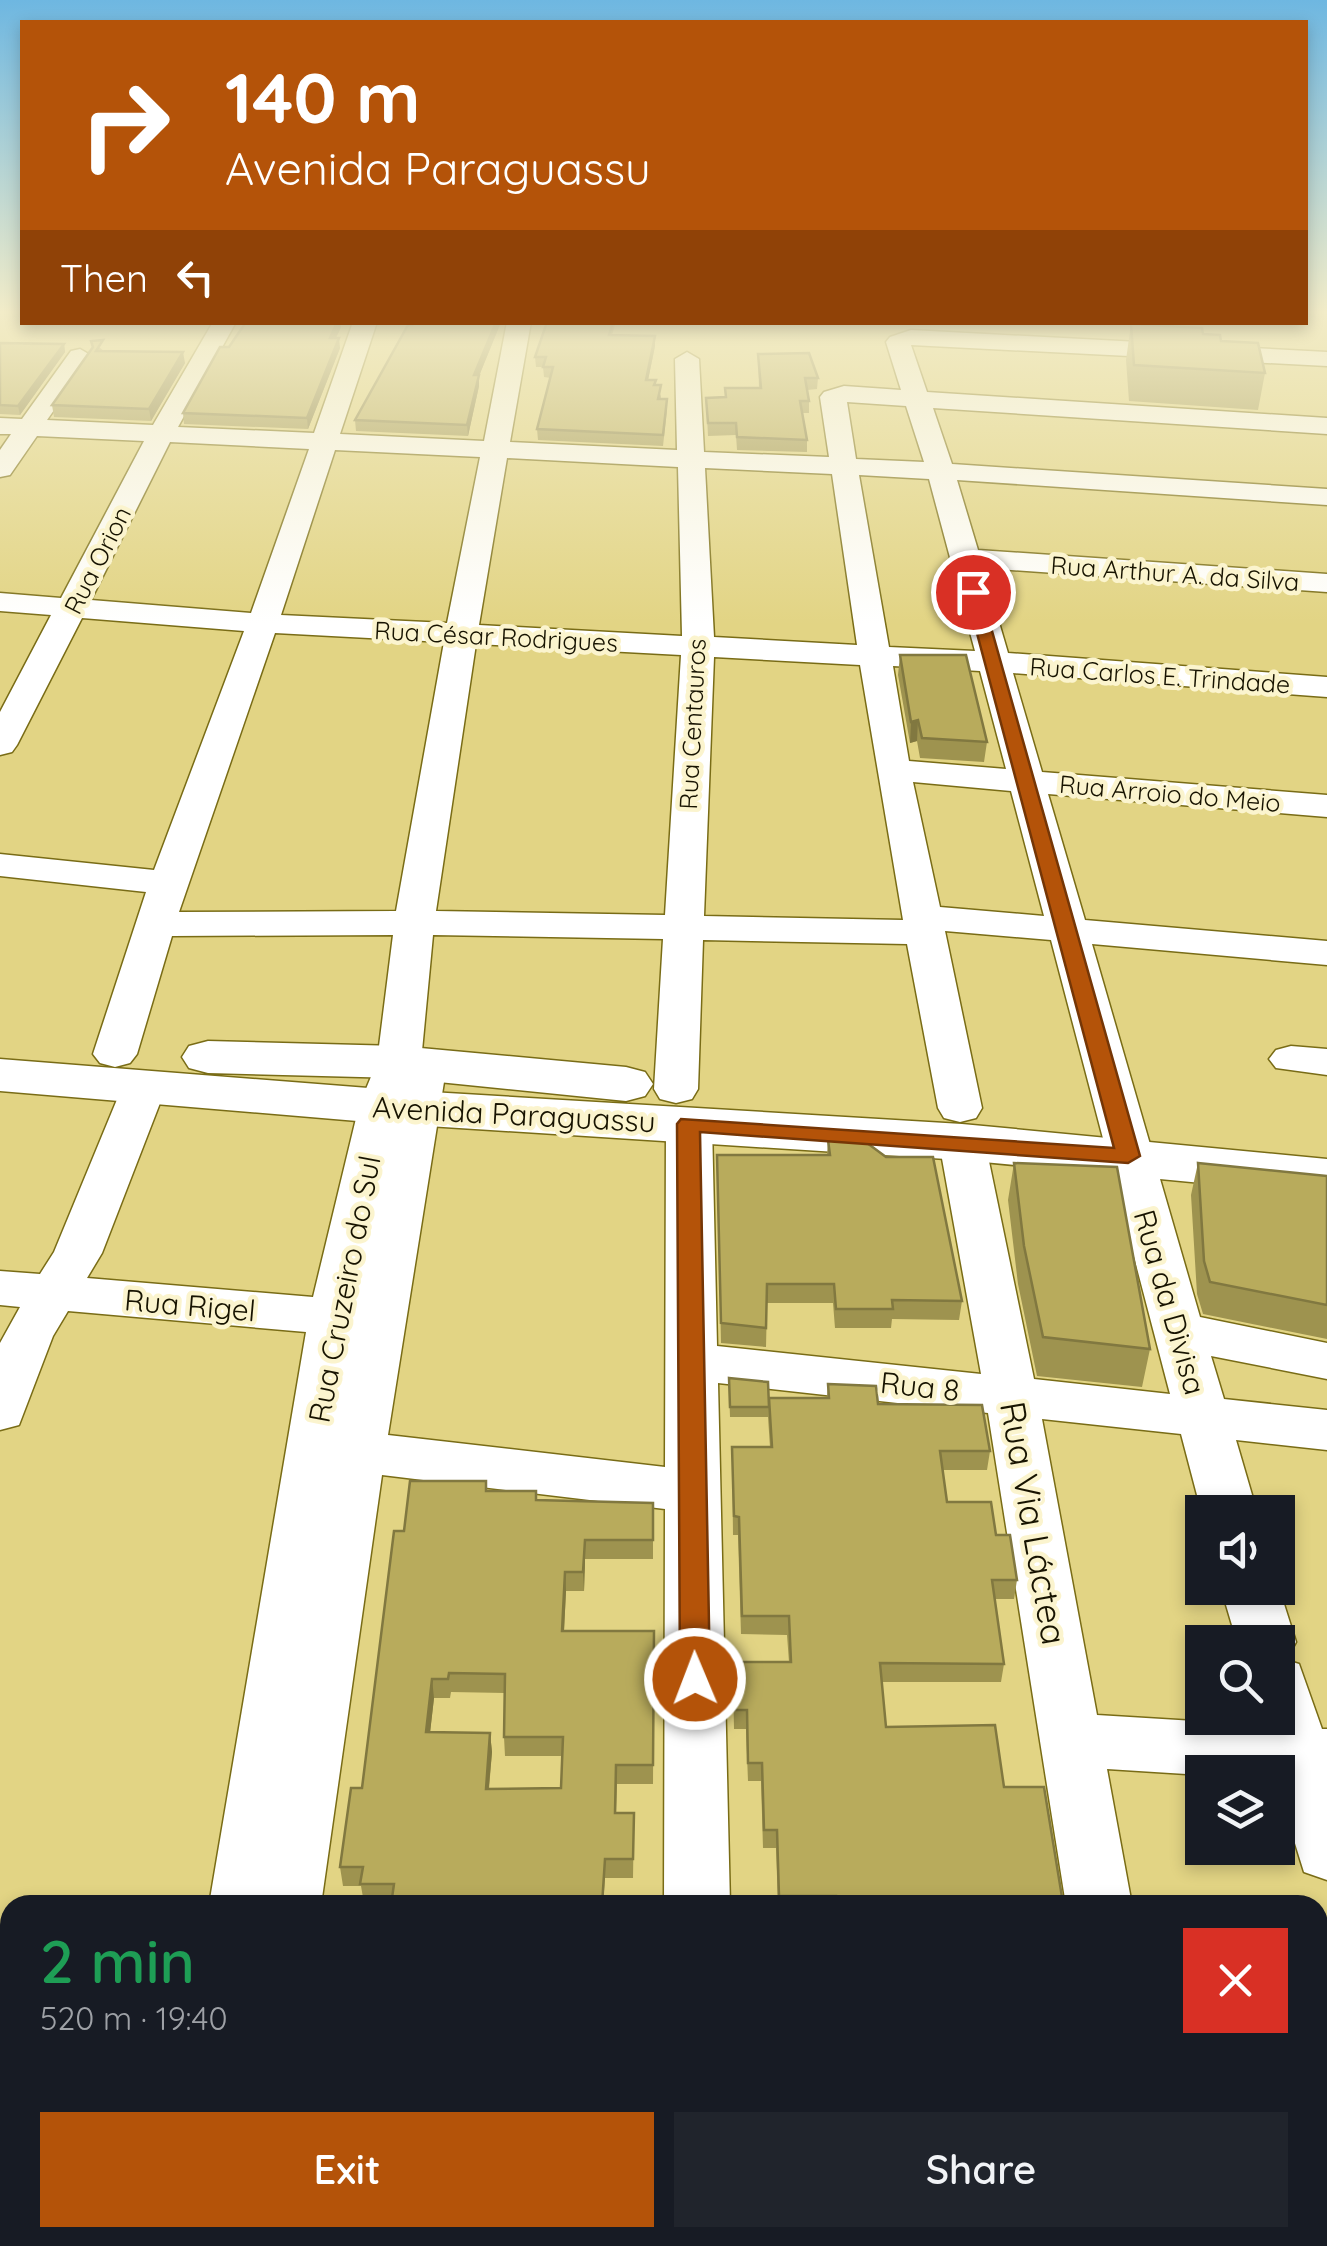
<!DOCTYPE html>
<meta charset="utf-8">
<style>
:root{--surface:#171b24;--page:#20242c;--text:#f1f3f6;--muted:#9ea1a6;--accent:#b45309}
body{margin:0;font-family:Quicksand,sans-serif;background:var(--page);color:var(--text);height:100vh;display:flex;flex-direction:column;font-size:38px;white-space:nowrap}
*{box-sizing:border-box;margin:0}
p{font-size:32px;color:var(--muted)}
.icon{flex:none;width:55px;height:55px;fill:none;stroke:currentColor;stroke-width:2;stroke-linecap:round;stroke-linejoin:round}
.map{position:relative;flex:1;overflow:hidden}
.details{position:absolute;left:0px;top:1895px;width:1328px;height:352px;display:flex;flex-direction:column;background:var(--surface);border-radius:30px 30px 0 0;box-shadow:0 5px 15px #0003}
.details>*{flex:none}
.guide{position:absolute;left:20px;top:20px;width:1288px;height:305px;border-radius:0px;box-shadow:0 5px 15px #0003;background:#b45309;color:#fff;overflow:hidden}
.controls{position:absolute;left:1185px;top:1495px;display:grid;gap:20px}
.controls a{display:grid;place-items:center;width:110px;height:110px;border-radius:0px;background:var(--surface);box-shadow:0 5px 15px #0003;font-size:50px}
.pin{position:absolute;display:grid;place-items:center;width:85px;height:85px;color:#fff;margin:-42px;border:5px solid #fff;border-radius:50%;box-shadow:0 2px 10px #0007}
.me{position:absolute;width:110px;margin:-55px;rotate:359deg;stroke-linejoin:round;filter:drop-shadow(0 0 8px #0008)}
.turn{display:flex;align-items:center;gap:35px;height:210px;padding:0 40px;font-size:45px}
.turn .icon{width:130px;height:130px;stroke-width:2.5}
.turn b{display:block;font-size:70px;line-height:85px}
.then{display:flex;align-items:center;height:95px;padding:0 40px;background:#0003;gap:20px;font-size:38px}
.round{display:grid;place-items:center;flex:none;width:105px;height:105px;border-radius:0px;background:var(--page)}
.head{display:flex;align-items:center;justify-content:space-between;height:170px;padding:0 40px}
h1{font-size:60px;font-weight:600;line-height:75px;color:#1e9e55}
.cta{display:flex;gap:20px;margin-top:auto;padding:20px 40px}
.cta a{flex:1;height:115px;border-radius:0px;background:var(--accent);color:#fff;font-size:40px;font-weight:600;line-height:115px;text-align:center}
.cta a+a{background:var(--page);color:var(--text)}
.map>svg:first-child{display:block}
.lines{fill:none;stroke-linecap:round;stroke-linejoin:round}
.minor-casing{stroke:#796c16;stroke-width:3}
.major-casing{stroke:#796c16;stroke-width:3}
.minor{fill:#fff;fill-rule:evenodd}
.major{fill:#fff;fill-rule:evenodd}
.wall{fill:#9e934f;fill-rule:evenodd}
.shaded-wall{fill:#817840}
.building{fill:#b8ab5c;stroke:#817840;stroke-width:2.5;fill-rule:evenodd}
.route{fill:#b45309;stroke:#753606;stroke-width:2.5}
.labels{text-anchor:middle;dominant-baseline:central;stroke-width:9;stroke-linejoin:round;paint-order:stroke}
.far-street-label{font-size:25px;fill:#171300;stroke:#fbf4ce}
.street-label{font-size:30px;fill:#171300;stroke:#fbf4ce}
.near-street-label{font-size:35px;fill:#171300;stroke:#fbf4ce}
</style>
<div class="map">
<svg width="1327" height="2246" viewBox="0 0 1327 2246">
<rect width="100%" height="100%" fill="#e2d484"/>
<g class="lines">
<g class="minor-casing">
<path id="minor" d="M213,322H236L178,427L314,433L353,322H377L340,434L484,441L507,322H531L510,442L677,450L675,359L687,352L699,359L704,452L829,457L820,397L824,392L844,386L901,390L886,342L890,337L911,330L1327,352V366L911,345L927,392L1327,418V434L933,408L952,464L1327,489V505L957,480L978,550L1327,574V592L983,568L1008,653L1327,677V697L1013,673L1042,772L1327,795V817L1048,794L1085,920L1327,941V965L1092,944L1200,1317L1327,1343V1379L1211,1356L1224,1399L1327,1410V1450L1236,1440L1257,1512L1202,1514L1181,1434L1042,1419L1097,1715L1260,1725L1258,1718H1278V1642H1237L1221,1588L1278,1585L1296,1642L1286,1660L1299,1664L1322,1729H1327V1880L1304,1872L1278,1789V1772L1202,1775L1107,1769L1132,1905H1066L988,1413L718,1383L730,1905H664L665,1509L382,1475L321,1905H209L306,1332L68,1311L53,1336L19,1425L0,1430V1343L20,1307L0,1305V1271L40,1274L54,1252L123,1085L129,1075L145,1071L161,1075L167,1085L102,1253L87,1278L313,1297L359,1106L377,1062L393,935L172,936L137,1054L130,1063L115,1067L100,1063L93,1054L146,892L0,876V854L154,870L244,631L82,618L17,745L12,752L0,755V712L51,615L0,611V593L61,598L144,441L37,436L10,475L0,477V450L11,434H0V418L22,419L71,351L80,349L92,356L47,420L153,425ZM847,402L906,406L924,462L856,459ZM170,442L309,449L251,613L91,600ZM335,450L480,457L447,623L281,615ZM507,458L678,467L682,636L479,625ZM705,468L832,474L857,645L714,637ZM859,475L929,479L975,651L889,647ZM275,633L444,642L396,911L179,912ZM476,644L681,655L665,915L436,911ZM714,657L860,665L903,920L704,916ZM893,666L980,671L1006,769L909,761ZM913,782L1011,791L1044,916L940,907ZM945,931L1051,940L1170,1394L1034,1379L985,1142L978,1132L962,1128L946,1132L939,1142L981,1374L717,1346L712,1124L705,1114L689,1110L673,1114L666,1124L665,1467L388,1435L447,1063L440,1054L422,1051L433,935L663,939L654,1089L660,1099L676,1103L692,1099L698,1089L703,940L907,944L938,1108L944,1118L960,1122L976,1118L982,1108Z
M1291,1046L1327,1049V1075L1276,1068L1269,1059L1276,1050Z
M0,2044L10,2045V2115L0,2114Z
M1318,2196L1327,2197V2246H1285L1282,2238H1318Z
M150,2238H276L275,2246H149Z
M663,2238H738L739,2246H663Z
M1114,2238H1189L1192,2246H1116Z"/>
</g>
<g class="major-casing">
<path id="major" d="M208,1041L399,1046L626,1067L645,1072L653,1084L645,1096L626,1101L399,1078L208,1073L189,1068L182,1057L189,1046Z
M0,1059L381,1089L962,1124L1327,1159V1195L962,1160L381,1123L0,1091Z"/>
</g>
<use href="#minor" class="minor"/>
<use href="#major" class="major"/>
</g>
<path class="wall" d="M246,322H340L341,327L336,338L340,348L308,429L184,424L183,413Z
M409,322H501L479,376V386L468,436L356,431L355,420L409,325Z
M547,322H616L612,335L655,336V346L648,380H656V385L661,396V399L667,410L663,446L538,440L537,429L551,378L544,377L543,367H536L535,357Z
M1131,324L1203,334L1221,341L1265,373L1258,410L1129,401L1126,360Z
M91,341L104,351L185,363L151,421L54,417L52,405L92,348Z
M0,343L64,344L65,352L20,415L0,414Z
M758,354L818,378L817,389L807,390L809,401V413H802L807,440V452L737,450L736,435L708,436L706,398L725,397V388H759Z
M900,655L987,742L984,762L920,758L917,741L910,743L898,675Z
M828,1140L962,1301L959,1320L892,1319L891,1328H835L833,1303H767L766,1347L721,1343L717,1155H827Z
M1014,1163L1150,1349L1142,1387L1037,1376L1018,1284L1008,1200Z
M1198,1163L1327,1176V1339L1203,1314L1197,1294L1191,1195Z
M828,1384L990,1451L987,1470H943L947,1502L996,1535L1017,1580L1014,1599H995L1004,1664L1001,1682H881L886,1727L1004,1787L1062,1897L1060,1905H778L776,1848H763L761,1781H748L746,1729H734L733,1681L734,1662H789L787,1635L741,1634L738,1535H733L732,1447H770L768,1417H730L729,1388L769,1407L827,1398Z
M486,1481L487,1491L537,1500L653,1503V1559H585L584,1591H566L564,1631H654L653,1784H617L616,1813H634L633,1878H605L603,1905H391V1903H364L361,1886H343L340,1867L362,1788L404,1531ZM451,1692L505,1693L504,1737L505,1756H562L561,1788L489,1789L492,1752L490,1733L430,1732L434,1698H450Z"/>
<path class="shaded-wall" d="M337,322H340L341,327L331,348L330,338Z
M496,322H501L479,376V386L468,436L467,425L474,375Z
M655,336V346L646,390V380Z
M339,338L340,348L308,429L307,418Z
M64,344L65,352L20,415L18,406Z
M183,352L185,363L151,421L149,409Z
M918,720L917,741L910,743L911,722Z
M585,1540V1559L584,1591L583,1572Z
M565,1572L566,1591L563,1650L562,1631Z
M432,1679L434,1698L428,1751L426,1732Z
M490,1733L492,1752L487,1807L486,1789Z
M118,2238H128L127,2246H116Z"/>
<path class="building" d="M246,322H337L330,338H339L307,418L183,413L220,347H229Z
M411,322H496L474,375H479L467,425L355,420L408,325H412Z
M547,322H613L609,335L655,336L646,380H656L654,385H661L658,399H667L663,435L537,429L553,367H543L546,357H535Z
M1131,324L1202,328L1203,334L1220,335L1221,341L1258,343L1265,373L1134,365Z
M103,340L96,351L183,352L149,409L52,405L93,347L91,341Z
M0,343L64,344L18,406L0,405Z
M809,353L818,378H805L809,401H800L807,440L737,437L736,423H708L706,398L726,397L725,388H761L758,354Z
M900,655H966L987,742L922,738L918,720L911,722Z
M828,1140H863L886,1157H933L962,1301L892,1300L893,1309H836L834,1284H767L766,1328L721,1323L717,1155H830Z
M1014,1163L1117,1167L1150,1349L1043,1337L1024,1246Z
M1198,1163L1327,1176V1305L1210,1282L1204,1261Z
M729,1378L768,1382L769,1407H730Z
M828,1384L876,1386L878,1404L982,1405L990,1451H940L947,1502H991L996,1535H1010L1017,1580H992L1004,1664L880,1663L886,1727L995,1725L1004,1787H1044L1062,1897H1014L1015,1905H836V1896H779L777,1830H764L762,1763H748L747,1710H735L734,1662H791L789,1616H742L739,1517L734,1516L732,1447H772L769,1398H829Z
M410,1481H486V1491H536V1500L653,1503V1540H585L583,1572H565L562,1631H654L653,1765H616L615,1813H634L633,1859H605L602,1905H391L394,1884H360L363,1867H340L351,1788H362L394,1531H404ZM449,1673L505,1674L504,1737H563L561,1788L486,1789L490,1733L426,1732L432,1679H448Z
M6,2134H10V2238H118L116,2246H0V2158Z"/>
<linearGradient id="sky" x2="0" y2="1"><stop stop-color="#6eb7e1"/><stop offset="0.5" stop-color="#f2ecc8"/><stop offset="1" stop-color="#f2ecc8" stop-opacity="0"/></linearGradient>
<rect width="1327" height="624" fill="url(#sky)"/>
<path class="route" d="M968,589L981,592L1140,1156L1128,1163L700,1132L710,1679L706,1688L695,1692L685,1688L680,1679L677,1124L681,1119L1114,1148L966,592Z"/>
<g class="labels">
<g class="far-street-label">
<text transform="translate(97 560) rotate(-63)">Rua Orion</text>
<text transform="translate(1175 573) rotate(4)">Rua Arthur A. da Silva</text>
<text transform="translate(496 636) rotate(3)">Rua César Rodrigues</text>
<text transform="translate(1160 675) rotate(4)">Rua Carlos E. Trindade</text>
<text transform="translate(692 724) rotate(-87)">Rua Centauros</text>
<text transform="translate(1170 793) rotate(5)">Rua Arroio do Meio</text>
</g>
<g class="street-label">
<text transform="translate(514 1114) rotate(3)">Avenida Paraguassu</text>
<text transform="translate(344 1289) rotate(-79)">Rua Cruzeiro do Sul</text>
<text transform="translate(1170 1302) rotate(74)">Rua da Divisa</text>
<text transform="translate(190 1305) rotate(5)">Rua Rigel</text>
<text transform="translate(920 1386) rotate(6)">Rua 8</text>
</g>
<g class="near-street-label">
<text transform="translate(1034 1523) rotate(80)">Rua Via Láctea</text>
</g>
</g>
</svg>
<div class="controls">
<a><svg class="icon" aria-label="sound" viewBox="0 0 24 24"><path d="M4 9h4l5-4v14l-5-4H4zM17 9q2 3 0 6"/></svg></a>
<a><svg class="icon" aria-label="search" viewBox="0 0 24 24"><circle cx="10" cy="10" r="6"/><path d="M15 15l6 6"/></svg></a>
<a><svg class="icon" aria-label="layers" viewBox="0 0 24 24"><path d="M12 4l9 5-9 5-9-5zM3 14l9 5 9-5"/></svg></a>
</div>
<div class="pin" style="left:973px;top:592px;background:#d93025"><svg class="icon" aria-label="arrive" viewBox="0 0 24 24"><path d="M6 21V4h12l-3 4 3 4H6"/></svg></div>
<svg class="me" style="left:695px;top:1679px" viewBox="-20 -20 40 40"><circle r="17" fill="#b45309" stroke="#fff" stroke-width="3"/><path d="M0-11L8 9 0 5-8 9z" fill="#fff"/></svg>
<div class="guide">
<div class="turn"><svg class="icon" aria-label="right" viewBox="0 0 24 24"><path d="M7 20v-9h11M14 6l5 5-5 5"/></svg><div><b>140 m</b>Avenida Paraguassu</div></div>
<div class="then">Then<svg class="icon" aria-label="left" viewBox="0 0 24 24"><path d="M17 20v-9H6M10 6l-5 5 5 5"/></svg></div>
</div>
<section class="details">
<div class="head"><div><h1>2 min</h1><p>520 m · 19:40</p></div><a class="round" style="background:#d93025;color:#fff"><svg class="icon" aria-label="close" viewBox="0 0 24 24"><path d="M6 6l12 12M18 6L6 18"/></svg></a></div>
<div class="cta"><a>Exit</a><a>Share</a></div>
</section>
</div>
